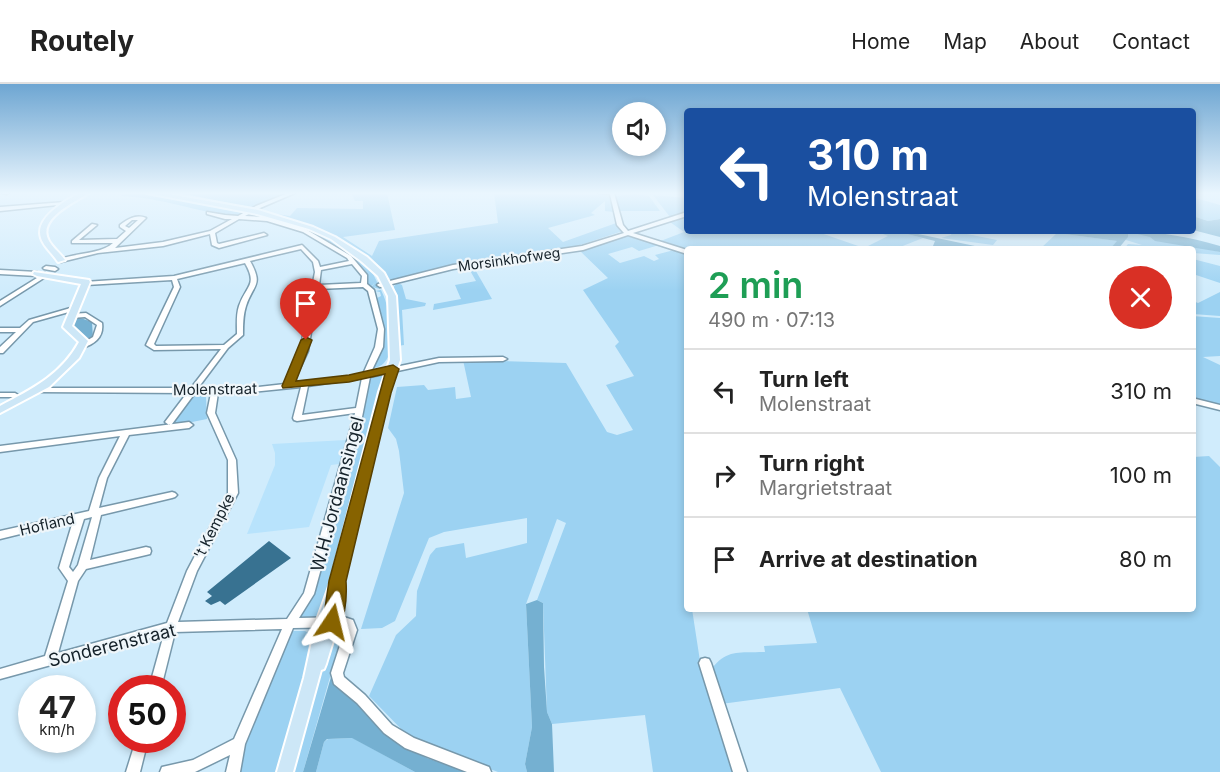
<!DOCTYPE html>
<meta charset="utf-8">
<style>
:root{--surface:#fff;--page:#f6f6f6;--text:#222;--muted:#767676;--line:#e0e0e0}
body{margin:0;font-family:Inter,sans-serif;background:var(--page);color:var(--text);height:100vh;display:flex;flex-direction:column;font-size:22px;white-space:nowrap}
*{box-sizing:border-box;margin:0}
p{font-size:20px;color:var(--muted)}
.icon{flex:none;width:33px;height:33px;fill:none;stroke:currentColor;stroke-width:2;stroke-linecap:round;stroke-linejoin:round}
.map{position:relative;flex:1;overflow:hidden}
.panel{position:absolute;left:684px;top:162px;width:512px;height:366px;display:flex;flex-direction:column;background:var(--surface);border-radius:6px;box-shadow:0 3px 9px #0003}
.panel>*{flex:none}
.banner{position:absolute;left:684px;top:24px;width:512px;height:126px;border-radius:6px;box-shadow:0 3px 9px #0003;background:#1a4fa0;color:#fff;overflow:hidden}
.fabs{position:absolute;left:612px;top:18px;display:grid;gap:12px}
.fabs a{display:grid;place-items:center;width:54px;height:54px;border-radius:50%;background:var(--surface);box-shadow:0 3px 9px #0003;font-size:30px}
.speed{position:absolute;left:18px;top:591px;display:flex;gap:12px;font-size:30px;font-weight:700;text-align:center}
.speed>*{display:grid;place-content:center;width:78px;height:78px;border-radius:50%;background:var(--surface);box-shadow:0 3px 9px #0003;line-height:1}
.speed small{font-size:15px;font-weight:400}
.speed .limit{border:9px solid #d22;background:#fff;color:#111}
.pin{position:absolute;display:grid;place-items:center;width:51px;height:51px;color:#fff;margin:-62px -26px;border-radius:50% 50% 50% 0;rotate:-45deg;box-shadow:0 0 6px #0007}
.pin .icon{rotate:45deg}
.me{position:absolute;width:66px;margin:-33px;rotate:10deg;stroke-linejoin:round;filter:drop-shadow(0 0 4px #0008)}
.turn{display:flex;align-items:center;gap:21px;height:126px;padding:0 24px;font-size:27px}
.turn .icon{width:78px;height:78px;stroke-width:2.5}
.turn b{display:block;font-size:42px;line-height:51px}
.round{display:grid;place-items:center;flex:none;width:63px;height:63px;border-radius:32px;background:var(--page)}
.overview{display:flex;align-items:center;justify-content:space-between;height:102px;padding:0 24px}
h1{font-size:36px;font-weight:600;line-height:45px;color:#1e9e55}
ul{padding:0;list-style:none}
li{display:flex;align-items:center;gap:18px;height:84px;padding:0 24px;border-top:2px solid var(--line)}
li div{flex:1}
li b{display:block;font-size:22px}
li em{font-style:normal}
header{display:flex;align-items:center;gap:36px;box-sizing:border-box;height:84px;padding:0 30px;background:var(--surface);border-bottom:2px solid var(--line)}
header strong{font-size:28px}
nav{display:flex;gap:33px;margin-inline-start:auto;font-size:21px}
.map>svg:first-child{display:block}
.built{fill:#b8e3fc}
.green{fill:#9cd2f2}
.forest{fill:#75b0d1}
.building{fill:#387291}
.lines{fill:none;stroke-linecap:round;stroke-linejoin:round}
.minor-casing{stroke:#7798ab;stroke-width:3}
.major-casing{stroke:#fff;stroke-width:4}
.minor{fill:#fff;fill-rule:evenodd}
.major{fill:#cde7f7;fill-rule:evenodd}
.route{fill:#876300;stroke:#584000;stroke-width:1.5}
.labels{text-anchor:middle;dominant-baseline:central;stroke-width:4.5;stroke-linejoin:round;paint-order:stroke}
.far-street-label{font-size:14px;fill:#142129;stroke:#eff6fa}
.street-label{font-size:15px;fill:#142129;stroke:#eff6fa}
.near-street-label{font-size:18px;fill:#142129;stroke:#eff6fa}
</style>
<header>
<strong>Routely</strong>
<nav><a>Home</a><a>Map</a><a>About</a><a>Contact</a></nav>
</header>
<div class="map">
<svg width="1220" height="688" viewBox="0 0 1220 688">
<rect width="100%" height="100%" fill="#d0ecfc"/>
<path class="built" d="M346,356L339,380L331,381L309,443L247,450L275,381V369L272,360Z"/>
<path class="green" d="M126,109H140L243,129L236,133C198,128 159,113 121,112Z
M181,109H289L252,124Z
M351,109H387L395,146L343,153L372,172L379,157L498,139L494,109L610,111L614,128L605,127V117L591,129L595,131L548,144L563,158L619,138L623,147L571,164L446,182L394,196C381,194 372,178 362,170C331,146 293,135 255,127L290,132L297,124L363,125V117H355Z
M635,110L649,112L660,127H619L615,112Z
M653,111L687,114V129L658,138L670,133Z
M1192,113L1220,121V135L1208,137L1193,132Z
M247,130C281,128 349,157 369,184C374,190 377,198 380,205L372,203L375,198L372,202L367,200V192C330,153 296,137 242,133Z
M687,132V147H815L864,164L888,152L875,147H895L923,154L895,165L687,167L658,158L684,148L670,138Z
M952,147L997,156L993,161L941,154L951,151Z
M1128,147L1220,168V171L1193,169L1192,165H1124L1128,160L1142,161L1126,156Z
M1057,149L1118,157L1110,165H1040Z
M627,152L659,161L639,167L632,163L608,170L620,179L644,172L654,177L659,175L655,171L674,166L687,170V525H692L700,577L734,688H653L645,631L552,640L547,628L543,519L537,516L566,439L557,435L526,520L532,643L525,680L527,688H498L422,659L406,650L369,612L396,551L416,532L417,507L430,471L436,464L464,459L466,474L527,459V434L444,448L429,454L395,537L382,544L361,545L404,409L399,367L396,355L388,344L397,303L424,301L428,306L455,303L456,315L471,313L463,276L566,279L607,348L617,351L633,346L606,301L634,292L615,262L619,258L583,206L608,194L579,166Z
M1193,175L1220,182V199L1193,190Z
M473,182L492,215L433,226L434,220L461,215L455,201L476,197L468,183Z
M398,199L402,201L406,215L426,219L425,222L402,226L404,261L398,262L394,202Z
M381,206C391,225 402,281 373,284C385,266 382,237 377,214L381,212L380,208L375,207Z
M1220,208V232L1193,230V217L1198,219Z
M1192,232L1220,234V272L1203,273L1220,281V322L1193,314Z
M379,290L383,293L376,328L321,531L308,536L299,535L350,376L369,294Z
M190,310L206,313L207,335L167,343Z
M1209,372L1220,383V688H881L840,604L721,620L710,587C726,564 740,569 765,568L764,562L817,559L807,525H1192L1193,373Z
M342,542L345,544L346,551L334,579L303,688H294L333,546Z
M288,547H305L314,552L281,688H239L247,651Z
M353,654L415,688H316L324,658L328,655Z"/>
<path class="forest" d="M1193,132L1208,137L1220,135V153L1193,146Z
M895,147H904L989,165L960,162L947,165L933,162L935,157Z
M1059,147L1123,148L1128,149V153L1118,165H1110L1117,157L1057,149Z
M1125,147C1157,147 1189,153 1220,162V168L1155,157L1150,153Z
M75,232L92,238L93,254L89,256L71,240Z
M537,516L543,519L544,583L547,628L552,640L554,688H527L525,680L532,643L526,520Z
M331,593L402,661L427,674L467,688H415L352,654L327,655L324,658L316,688H303Z"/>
<path class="building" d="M269,457L291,474L225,521L220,517L211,521L205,517L212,512L207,508Z"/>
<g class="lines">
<g class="minor-casing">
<path id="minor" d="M1,109H9L7,110Z
M288,109H295L260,124L245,132L268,133L307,146L351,172L367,191V200L374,206L384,245L383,263L371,288L439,274L503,273L507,275L503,277L439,278L370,293L361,338L314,510L299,534L344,533L353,536L357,546L343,589L344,593L365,611L392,641L414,654L489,683L491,688H467L405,664L384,649L357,619L334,600L331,589L345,546L344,543L293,544L245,660L240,688H226L230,671L195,688H160L162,683L193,676L234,655L282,545L175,548L161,604H149L164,550L0,595V585L45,572L68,497L59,484L73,437L0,455V447L89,427L99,394L120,352L0,368V362L189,338L193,341L189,344L129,351L107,394L99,424L172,408L175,409L177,411L175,413L172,414L101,431L90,476L146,463L150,464L151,467L150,470L146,471L86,485L78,497L58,569L167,539L187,487L228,409V376L207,329L211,309H195L172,340L169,341L165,338L187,309L38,308L34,306L38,304H191L221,265L154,266L146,261L174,203L172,196L86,201L84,200V198L174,192L302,161L318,177L320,183L349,177L347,174L303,148L267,137L239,135L215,149L217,159L219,160L264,149L267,151L219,164L212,161L210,150L163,162L98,169L61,178L58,176C73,169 102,170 113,159H72V157L92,140L97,141L79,156L117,155L126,147L120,143V141C128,135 136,130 146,134L145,135L115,164L163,158L210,147L232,135H225L207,130V128L225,131L238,132L256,122ZM132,136H138L129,144L125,142ZM301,165L313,178L315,188L300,267L285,300L242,305L198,304L228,264L243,251C243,241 243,231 246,222C253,200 264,202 250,177ZM245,179C258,202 246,201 239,222C236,231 237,241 237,250L224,261L156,262L154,260L180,203L177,195ZM352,180L362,192L361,199L319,201L321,186ZM363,203L368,207L378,245L375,263L363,290L349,293L293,299L308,267L318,205ZM362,294L356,324L302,331L308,302ZM301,303L293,334L294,336L297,337L355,329L304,509L287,535L178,538L197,487L238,409L236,376L215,329L218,309H242ZM92,433L78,481L73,488L69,483L84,435Z
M598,109H614L623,141L628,147L687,128V132L633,149L687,166V170L628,151L583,166L453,185L380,203L377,201L378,200L453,181L582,162L624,149L617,141L610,110Z
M65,118L67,119V120L0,127V123Z
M46,182L55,183L58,185L55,187L44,185L43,184Z
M0,186L37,188L40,190L37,192L0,190Z
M45,189L47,190V192L0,222V217Z
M74,223L77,225L76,226L33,238L3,269H0V263L16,248H0V244H20L29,236Z
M86,229L102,239C104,253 95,260 82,264L78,262L93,253L97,241L85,233L71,234L68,232L71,230Z
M0,309H15L23,314L19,316L13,313H0Z
M1192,314L1220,321V326L1192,319Z
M705,574L709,575L711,579L747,688H733L699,579L701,575Z
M136,656H148L140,688H126Z"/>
</g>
<g class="major-casing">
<path id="major" d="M80,109H89C75,118 36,135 49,157C53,164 60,169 65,176L58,178C53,170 44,163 41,154C34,134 66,116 80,109Z
M147,109H163L258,126L313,143L335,153L367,173L384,189L396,212L400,276L389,308L343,500L345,503L343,524L326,580L324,585L321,586L293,688H277L304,594L316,539L331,497L379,308L390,276L388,212L378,192L361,177L331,155L309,145L257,130Z
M34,188L89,196L90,198L72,242L88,257L79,274L49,303L0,329V322C32,305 61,291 79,258L63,243L81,200L37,192L33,190Z"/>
</g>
<use href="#minor" class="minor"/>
<use href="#major" class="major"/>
</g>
<linearGradient id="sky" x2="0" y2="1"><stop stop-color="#6ea6d2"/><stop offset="0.53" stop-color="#eaf6fe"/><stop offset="1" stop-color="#eaf6fe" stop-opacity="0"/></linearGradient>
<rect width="1220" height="206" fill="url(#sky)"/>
<path class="route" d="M306,253L312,256L296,297L349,291L393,281L399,285L391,309L346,497C347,513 346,529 339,544L332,546L326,544L323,538L329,497L385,290L349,298L283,304L282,302L301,256Z"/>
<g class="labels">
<g class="far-street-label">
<text transform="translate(509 175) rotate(-8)">Morsinkhofweg</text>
</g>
<g class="street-label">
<text transform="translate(215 305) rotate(-1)">Molenstraat</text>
<text transform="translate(47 440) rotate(-13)">Hofland</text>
<text transform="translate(214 442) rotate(-63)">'t Kempke</text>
</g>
<g class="near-street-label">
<text transform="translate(337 410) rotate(-75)">W.H.Jordaansingel</text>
<text transform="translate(112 561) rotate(-14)">Sonderenstraat</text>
</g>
</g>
</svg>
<div class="fabs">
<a><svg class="icon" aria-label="sound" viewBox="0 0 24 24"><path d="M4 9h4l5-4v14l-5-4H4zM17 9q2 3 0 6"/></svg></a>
</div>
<div class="speed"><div>47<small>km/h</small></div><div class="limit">50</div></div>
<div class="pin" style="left:306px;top:256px;background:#d93025"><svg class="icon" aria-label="arrive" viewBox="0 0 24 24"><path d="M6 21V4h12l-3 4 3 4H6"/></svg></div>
<svg class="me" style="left:332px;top:538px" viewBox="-20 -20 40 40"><path d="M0-17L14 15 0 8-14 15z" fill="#876300" stroke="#fff" stroke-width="4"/></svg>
<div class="banner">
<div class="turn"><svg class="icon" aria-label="left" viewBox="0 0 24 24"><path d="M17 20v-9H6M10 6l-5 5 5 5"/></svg><div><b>310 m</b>Molenstraat</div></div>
</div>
<section class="panel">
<div class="overview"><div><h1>2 min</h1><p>490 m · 07:13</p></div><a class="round" style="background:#d93025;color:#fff"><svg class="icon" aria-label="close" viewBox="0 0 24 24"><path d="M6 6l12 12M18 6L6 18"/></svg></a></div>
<ul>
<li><svg class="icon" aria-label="left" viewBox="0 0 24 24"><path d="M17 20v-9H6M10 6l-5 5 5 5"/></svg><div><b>Turn left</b><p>Molenstraat</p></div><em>310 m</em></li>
<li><svg class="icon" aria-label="right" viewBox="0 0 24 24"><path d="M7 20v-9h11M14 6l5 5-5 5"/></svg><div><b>Turn right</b><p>Margrietstraat</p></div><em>100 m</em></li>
<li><svg class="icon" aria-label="arrive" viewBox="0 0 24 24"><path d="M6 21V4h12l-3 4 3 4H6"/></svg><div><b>Arrive at destination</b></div><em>80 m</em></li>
</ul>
</section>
</div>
